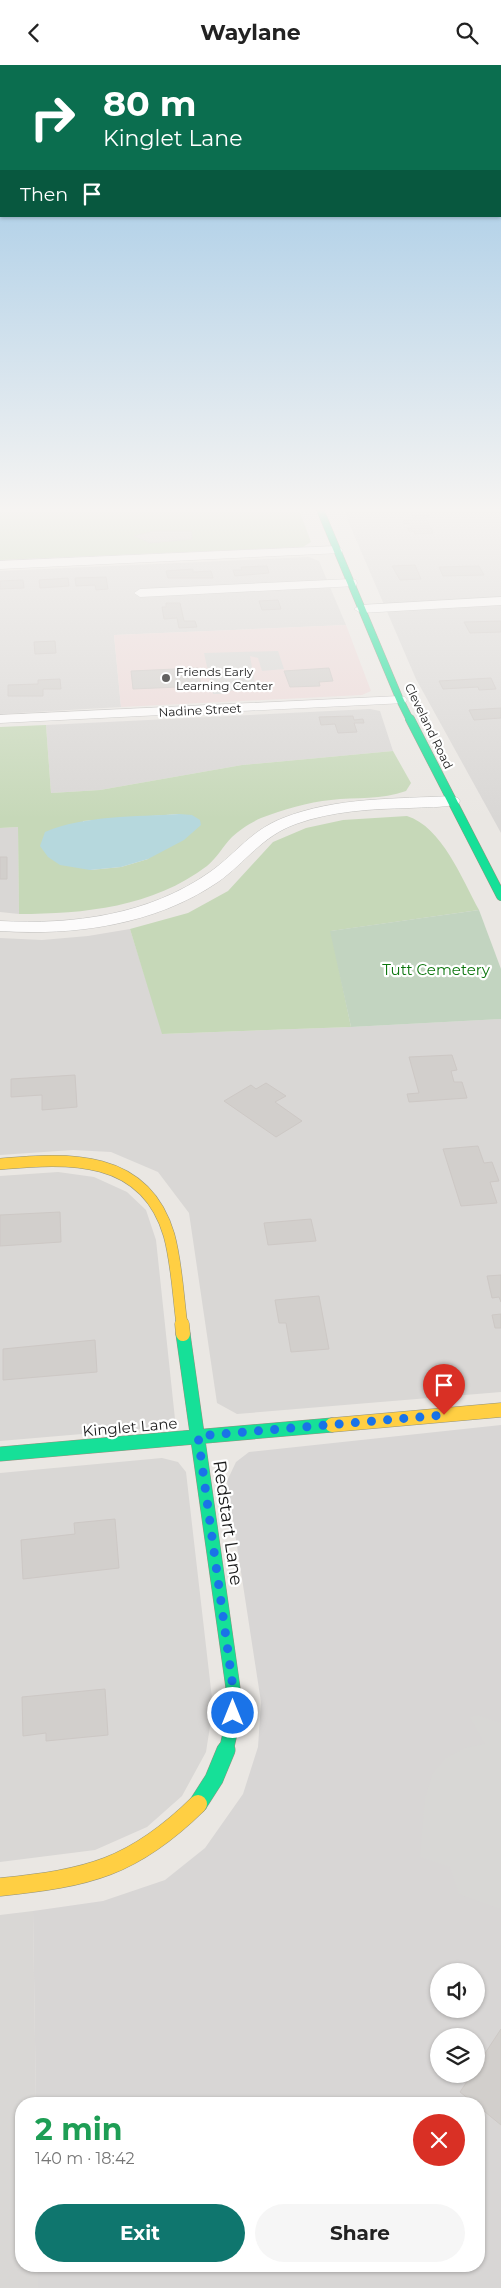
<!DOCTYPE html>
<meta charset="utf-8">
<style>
:root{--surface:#fff;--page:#f6f6f6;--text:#222;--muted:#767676;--accent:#0f766e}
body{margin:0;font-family:Montserrat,sans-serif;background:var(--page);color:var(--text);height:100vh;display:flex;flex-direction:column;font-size:19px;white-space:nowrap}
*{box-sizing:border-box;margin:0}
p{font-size:16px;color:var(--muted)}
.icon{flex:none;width:28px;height:28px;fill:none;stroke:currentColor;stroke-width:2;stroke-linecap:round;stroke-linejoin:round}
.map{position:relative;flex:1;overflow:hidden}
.details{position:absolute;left:15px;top:2032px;width:470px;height:175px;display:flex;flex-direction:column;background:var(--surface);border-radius:20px;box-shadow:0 1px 4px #0004}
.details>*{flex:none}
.banner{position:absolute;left:0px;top:0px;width:501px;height:152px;box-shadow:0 1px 4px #0004;background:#0b6e4f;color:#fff;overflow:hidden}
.buttons{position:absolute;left:430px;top:1898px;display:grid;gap:10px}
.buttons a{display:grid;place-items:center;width:55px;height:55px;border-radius:50%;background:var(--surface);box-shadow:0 1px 4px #0004;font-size:25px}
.pin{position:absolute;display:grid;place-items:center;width:42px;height:42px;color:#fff;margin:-51px -21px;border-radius:50% 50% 50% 0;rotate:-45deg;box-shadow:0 0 5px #0007}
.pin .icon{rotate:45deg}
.me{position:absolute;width:55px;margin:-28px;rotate:0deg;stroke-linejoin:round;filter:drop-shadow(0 0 4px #0008)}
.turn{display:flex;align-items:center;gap:18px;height:105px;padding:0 20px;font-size:22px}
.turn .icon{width:65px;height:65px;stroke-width:2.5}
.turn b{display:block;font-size:35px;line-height:42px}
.then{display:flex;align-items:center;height:48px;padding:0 20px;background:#0003;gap:10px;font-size:19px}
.round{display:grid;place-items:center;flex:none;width:52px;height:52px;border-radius:26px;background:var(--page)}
.overview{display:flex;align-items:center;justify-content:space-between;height:85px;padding:0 20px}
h1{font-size:30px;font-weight:700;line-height:38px;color:#1e9e55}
.action{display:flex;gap:10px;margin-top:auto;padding:10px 20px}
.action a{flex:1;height:58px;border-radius:30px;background:var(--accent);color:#fff;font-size:20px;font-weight:700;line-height:58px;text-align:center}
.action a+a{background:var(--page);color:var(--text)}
header{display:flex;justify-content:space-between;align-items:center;height:65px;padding:0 20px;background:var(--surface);font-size:22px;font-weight:700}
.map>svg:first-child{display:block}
.residential{fill:#d9d7d5}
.commercial{fill:#ecd9d8}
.religious{fill:#d8d6d5;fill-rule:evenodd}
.forest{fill:#c6d8b8;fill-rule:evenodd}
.cemetery{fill:#c2d4c0}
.parking{fill:#d8d7d5}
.water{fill:#b6d8dd}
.building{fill:#d2cfcc;stroke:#cdc8c5}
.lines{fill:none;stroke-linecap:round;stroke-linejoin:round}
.street-casing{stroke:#c2c1bf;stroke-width:1}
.fast-far3-casing{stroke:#92927c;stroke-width:8}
.fast-far2-casing{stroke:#92927c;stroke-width:10}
.fast-far1-casing{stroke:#92927c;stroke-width:15}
.fast-casing{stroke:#92927c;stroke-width:19}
.slow-far2-casing{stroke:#92927c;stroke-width:12}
.slow-far1-casing{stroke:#92927c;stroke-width:15}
.slow-casing{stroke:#92927c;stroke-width:19}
.street{fill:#fcfbfb;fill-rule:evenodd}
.fast-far3{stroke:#16e098;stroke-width:7}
.fast-far2{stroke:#16e098;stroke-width:9}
.fast-far1{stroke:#16e098;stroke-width:14}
.fast{stroke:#16e098;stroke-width:18}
.slow-far2{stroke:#ffcf43;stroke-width:11}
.slow-far1{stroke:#ffcf43;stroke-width:14}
.slow{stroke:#ffcf43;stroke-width:18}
.route{stroke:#1a73e8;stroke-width:9;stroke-dasharray:0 16.2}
.poi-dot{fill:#636261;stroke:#fff;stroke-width:2}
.labels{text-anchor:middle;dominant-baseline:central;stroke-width:4.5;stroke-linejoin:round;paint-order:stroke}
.far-poi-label{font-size:12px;fill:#1b1b1b;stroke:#fff;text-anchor:start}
.far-street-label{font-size:12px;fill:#1b1b1b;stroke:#fff}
.park-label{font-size:15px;fill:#0c760e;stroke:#fff}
.street-label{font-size:15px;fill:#1b1b1b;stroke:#fff}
.near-street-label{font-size:18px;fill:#1b1b1b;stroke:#fff}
</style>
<header><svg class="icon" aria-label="back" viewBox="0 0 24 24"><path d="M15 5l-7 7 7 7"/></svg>Waylane<svg class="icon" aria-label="search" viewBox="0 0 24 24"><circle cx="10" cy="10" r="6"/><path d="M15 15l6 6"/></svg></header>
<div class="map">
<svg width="501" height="2223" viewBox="0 0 501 2223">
<rect width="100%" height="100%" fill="#eae7e3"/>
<path class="residential" d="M342,442H501V768L416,614Z
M309,492L319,496L346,560L114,570L121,642L0,649V506Z
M370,644L380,646L393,686L242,700L100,725L51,728L46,660Z
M18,762L19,849L0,847V763Z
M130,864L163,969L351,962L501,954V1327L237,1349L217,1338L189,1148L158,1107L111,1087L73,1085L0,1090V873L42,875L88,871Z
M58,1107L94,1112L127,1127L146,1145L156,1175L175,1354L164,1362L0,1376V1111Z
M162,1393L178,1397L186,1407L213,1642L206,1687L182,1731L147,1762L95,1785L0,1797V1408Z
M33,1846L36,2039H21V2201H38V2223H0V1850Z"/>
<path class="commercial" d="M346,560L371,626L362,630L121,642L114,570Z"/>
<path class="religious" d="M501,1360V2223H38V2201H479V2039H36L33,1846L103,1836L165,1815L205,1783L243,1729L258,1682L261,1637L227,1416L236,1397L249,1387ZM439,1906H476V1944H439ZM439,1971H476V2009H439Z"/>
<path class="forest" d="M0,442H298L311,477L303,482L0,495Z
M46,660L51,728L100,725L242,700L393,686L411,718L406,726C382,735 356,732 331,735C308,737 283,745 261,753C252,757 239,765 232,772C223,781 217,793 207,801C153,842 84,849 19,849L18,762L0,763V662ZM179,749L148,794L121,802L90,805L83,756Z
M407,751C442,762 462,814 479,845L331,866L351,962L162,969L130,864L188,848L228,826L273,777L306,763L343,755Z"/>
<path class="cemetery" d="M479,845L501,904V954L351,962L330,866Z"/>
<path class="parking" d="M278,586L284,604L262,606L258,593L250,591L255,619L241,620V623L221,629H213L204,588Z
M477,1650L501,1658V1844L459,1829L450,1802L420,1792L425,1733L433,1708L446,1693L465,1683L485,1679L470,1652Z"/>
<path class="water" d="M179,749L192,750L200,755L201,760L184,775L148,794L121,802L90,805L60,800L48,792L40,781L45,767C84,750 137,752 179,749Z"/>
<path class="building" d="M410,447H426L429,452H425L433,468L415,469L414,466H409L408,463H412L410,459H404L403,456L414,455Z
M154,466H191L192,474L150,478L134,471Z
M415,500L421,514L400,515L392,501Z
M267,501L269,508L235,511L233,505H242L241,502Z
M479,501L484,510L443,511L439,502Z
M193,504V507L211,506L213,513H168L166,506Z
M106,512L108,524L96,525L95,520L76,521L75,513Z
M68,513L69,521L40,523L39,515Z
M23,515L24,523L0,524V516Z
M278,535L281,544L262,545L259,536Z
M166,538H180L184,556H195L197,562L179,563L177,553L164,554L162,542H166Z
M501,556V567L470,568L464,557Z
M55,576L56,588L35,589L34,577Z
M198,603L201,621L133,624L131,606Z
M329,603L333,616L319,617L320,621L290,622L284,606Z
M491,613L496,624L479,625L478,622L443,624L439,616Z
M60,614L61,624H43V631H8V620L38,619V615Z
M501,643V653L474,655L469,645Z
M353,651L354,655L363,654L364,658H354L357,667L338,668L335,659L321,660L319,652Z
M0,792H7V814H0Z
M452,990L457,1005L451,1006L454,1017H462L467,1033L409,1037L407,1029L419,1028L409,992Z
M75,1010L77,1042L42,1045V1030L11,1032V1014Z
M266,1018L286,1031L275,1037L302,1056L276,1072L224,1036L251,1020L256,1024Z
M478,1081L484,1098L492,1097L499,1116L490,1117L497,1138L461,1141L443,1084Z
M60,1147L61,1177L0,1181V1150Z
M311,1154L316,1176L268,1180L264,1158Z
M501,1210V1237L499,1232L492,1233L487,1211Z
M319,1231L329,1284L291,1287L286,1258H279L275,1235Z
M501,1249V1263H495L492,1250Z
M95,1275L97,1307L3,1315V1284Z
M115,1454L119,1503L23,1514L21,1475L75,1469L74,1458Z
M105,1624L108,1670L46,1676V1668L23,1671L22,1632Z
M501,1964V2060L479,2042V2039H475L460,2027L472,2009H476V2002Z"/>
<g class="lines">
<g class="street-casing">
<path id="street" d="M337,481L343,485L341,488L0,504V496Z
M351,514L356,515L357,518L356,521L140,532L134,528L140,524Z
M501,532V540L361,548L354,544L361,540Z
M400,631L405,632L407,635L405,638L0,658V650Z
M452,731L458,733L460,736L458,739C442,743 425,742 409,743C371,744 332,746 296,759C262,771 246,797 218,817C155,860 74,871 0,866V856C73,860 149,850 210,807C238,787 250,766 283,753C336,732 396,734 452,731Z"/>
</g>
<g class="fast-far3-casing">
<path id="fast-far3" d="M319,442L400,635L410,655"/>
</g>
<g class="fast-far2-casing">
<path id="fast-far2" d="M410,654L501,831"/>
</g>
<g class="fast-far1-casing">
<path id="fast-far1" d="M183,1269L234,1630L232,1660L226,1686
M0,1389L332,1360"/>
</g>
<g class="fast-casing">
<path id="fast" d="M198,1739L214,1714L226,1685"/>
</g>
<g class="slow-far2-casing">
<path id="slow-far2" d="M0,1099C68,1093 145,1088 169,1170C177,1199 178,1231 182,1260"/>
</g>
<g class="slow-far1-casing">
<path id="slow-far1" d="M182,1259L183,1269
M332,1360L501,1345"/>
</g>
<g class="slow-casing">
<path id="slow" d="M0,1822C88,1813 133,1803 198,1739"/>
</g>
<use href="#street" class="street"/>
<use href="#fast-far3" class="fast-far3"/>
<use href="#fast-far2" class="fast-far2"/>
<use href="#fast-far1" class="fast-far1"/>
<use href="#fast" class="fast"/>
<use href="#slow-far2" class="slow-far2"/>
<use href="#slow-far1" class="slow-far1"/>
<use href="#slow" class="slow"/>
</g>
<linearGradient id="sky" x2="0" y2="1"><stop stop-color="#94c2e4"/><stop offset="0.59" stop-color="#f6f4f2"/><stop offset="1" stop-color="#f6f4f2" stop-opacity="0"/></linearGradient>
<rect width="501" height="754" fill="url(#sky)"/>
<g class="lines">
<path class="route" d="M233,1648L234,1630L198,1371L444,1350"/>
</g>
<circle class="poi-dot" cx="166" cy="613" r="5"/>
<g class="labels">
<g class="far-poi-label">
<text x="176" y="606">Friends Early<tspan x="176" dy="14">Learning Center</tspan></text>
</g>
<g class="far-street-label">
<text transform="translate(200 645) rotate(-3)">Nadine Street</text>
<text transform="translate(429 661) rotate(64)">Cleveland Road</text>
</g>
<g class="park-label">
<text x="436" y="904">Tutt Cemetery</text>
</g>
<g class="street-label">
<text transform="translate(130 1362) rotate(-5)">Kinglet Lane</text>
</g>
<g class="near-street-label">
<text transform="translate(228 1458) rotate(82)">Redstart Lane</text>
</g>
</g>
</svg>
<div class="buttons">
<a><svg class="icon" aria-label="sound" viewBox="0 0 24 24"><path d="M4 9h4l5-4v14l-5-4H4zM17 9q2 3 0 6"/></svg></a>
<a><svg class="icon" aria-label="layers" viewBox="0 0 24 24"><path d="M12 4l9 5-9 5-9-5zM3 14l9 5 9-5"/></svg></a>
</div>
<div class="pin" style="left:444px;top:1350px;background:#d93025"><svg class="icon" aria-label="arrive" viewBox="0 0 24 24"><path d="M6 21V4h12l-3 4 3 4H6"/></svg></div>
<svg class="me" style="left:233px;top:1648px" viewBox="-20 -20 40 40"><circle r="17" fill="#1a73e8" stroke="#fff" stroke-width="3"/><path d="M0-11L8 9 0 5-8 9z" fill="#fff"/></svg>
<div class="banner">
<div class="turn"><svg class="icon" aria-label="right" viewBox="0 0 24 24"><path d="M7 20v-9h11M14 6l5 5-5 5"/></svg><div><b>80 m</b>Kinglet Lane</div></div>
<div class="then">Then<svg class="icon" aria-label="arrive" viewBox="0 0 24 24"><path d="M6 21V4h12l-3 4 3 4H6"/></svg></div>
</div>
<section class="details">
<div class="overview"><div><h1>2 min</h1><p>140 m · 18:42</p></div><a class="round" style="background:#d93025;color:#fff"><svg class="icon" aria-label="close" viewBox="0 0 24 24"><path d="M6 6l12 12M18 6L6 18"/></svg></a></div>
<div class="action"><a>Exit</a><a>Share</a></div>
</section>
</div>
